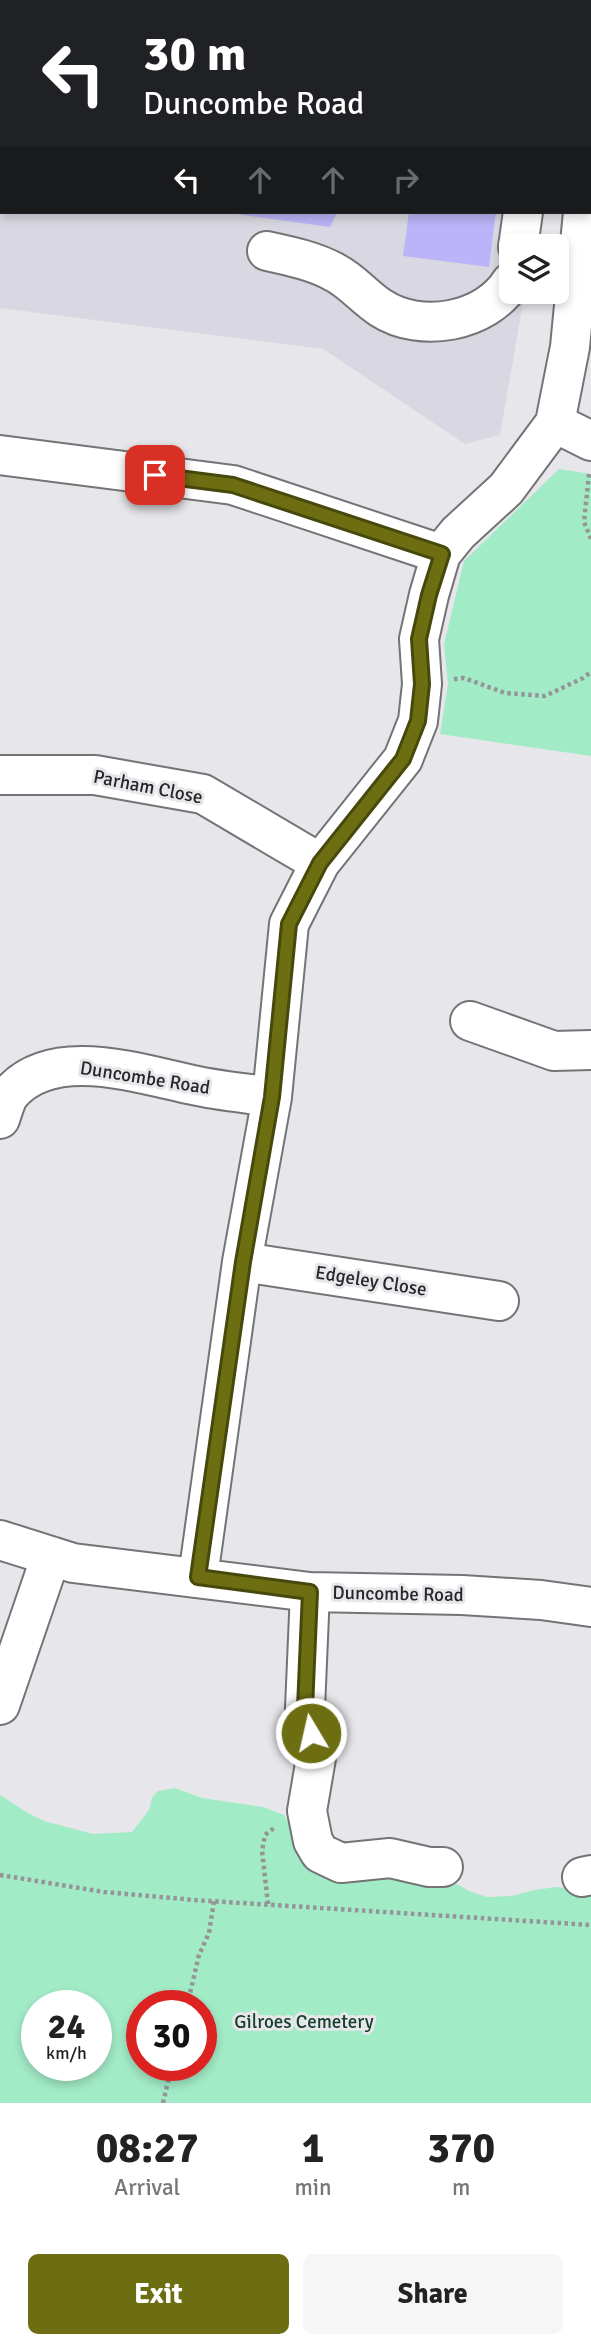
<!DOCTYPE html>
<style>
:root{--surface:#fff;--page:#f6f6f6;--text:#222;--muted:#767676;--accent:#6d6e11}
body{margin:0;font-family:Signika,sans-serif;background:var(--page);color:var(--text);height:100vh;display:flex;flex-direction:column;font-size:26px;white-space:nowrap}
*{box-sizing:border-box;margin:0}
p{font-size:23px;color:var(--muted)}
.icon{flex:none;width:38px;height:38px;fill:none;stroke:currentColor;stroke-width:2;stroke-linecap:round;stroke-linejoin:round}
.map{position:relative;height:2103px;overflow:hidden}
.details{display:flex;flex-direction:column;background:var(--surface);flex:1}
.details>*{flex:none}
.hud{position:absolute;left:0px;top:0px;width:592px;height:214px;box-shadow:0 4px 10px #0003;background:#202124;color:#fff;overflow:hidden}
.controls{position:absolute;left:499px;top:234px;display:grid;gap:14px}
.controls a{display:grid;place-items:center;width:70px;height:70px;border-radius:10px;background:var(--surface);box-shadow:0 4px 10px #0003;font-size:35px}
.speed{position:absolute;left:21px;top:1990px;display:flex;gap:14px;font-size:35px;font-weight:700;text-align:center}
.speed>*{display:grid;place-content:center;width:91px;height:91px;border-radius:50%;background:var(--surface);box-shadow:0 4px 10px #0003;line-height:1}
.speed small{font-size:18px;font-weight:400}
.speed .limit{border:10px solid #d22;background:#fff;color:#111}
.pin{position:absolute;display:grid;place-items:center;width:60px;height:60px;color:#fff;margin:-30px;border-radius:14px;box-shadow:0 4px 10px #0006}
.me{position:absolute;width:77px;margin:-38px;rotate:351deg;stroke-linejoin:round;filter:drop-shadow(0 0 5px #0008)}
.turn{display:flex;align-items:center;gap:24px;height:147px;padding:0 28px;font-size:32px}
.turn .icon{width:91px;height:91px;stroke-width:2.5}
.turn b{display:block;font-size:49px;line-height:60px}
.lanes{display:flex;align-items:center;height:66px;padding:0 28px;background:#0003;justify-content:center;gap:35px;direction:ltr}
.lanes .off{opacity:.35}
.eta{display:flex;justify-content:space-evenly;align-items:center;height:119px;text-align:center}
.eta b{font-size:42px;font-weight:700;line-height:49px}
.action{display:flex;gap:14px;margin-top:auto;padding:14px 28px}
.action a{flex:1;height:80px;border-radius:10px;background:var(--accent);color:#fff;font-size:28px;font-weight:700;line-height:80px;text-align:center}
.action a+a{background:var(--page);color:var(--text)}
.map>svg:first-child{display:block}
.built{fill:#d9d8e2}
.green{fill:#a2ebc7;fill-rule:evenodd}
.building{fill:#bbb4f8}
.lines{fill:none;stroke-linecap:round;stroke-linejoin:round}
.minor-casing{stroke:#747477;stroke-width:42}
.path{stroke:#959497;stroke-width:4.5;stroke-dasharray:3.5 3.5;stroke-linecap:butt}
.minor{stroke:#fff;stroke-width:38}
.route-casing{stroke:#47480b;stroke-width:18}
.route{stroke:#6d6e11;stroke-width:12}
.labels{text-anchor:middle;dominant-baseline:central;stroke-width:6;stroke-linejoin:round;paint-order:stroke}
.street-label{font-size:19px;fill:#262627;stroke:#e7e6ea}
.park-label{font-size:19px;fill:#13402d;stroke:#e7e6ea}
</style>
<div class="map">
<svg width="591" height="2103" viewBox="0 0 591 2103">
<rect width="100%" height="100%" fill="#e7e6ea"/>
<path class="built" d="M0,0H556L2,2V212H538L511,247L525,292L500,435L465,444L323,349L0,308Z"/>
<path class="green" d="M559,469L591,474V756L440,734L448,684L444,644L464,561Z
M175,1788L202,1798L263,1807L284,1815L296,1837L438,1880L455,1883L469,1891L487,1897L511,1896L534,1890L557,1887L591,1890V2103H0V1795L26,1812L44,1821L93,1834L132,1832L149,1810L152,1798L158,1791ZM37,2006H96V2065H37ZM142,2006H201V2065H142Z"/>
<path class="building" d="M222,212H337L330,227Z
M409,212H496L489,267L403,256Z"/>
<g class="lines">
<g class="minor-casing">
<path id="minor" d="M590,70H591
M590,149L591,142
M518,247L523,212
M267,251C290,256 314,261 334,272C352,281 364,297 381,308C421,334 486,322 511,282
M555,423L591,441
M0,455L233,485L441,554
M0,775H95L203,794L320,863
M470,1021L554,1051L591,1050
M0,1119C3,1111 5,1101 10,1094C52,1044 139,1074 193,1085C219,1091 246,1093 272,1097
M242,1262L499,1301
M0,1540L73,1563L310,1592L462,1595L541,1600L591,1607
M198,1577L242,1262L272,1097L289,924L320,863L403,759L418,721L422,684L419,639L429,595L441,554L458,533L506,489L555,423L570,347L583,212
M310,1592L305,1708L316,1758L307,1811L313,1841L320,1853L341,1863L390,1858L429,1867H443
M0,1705L51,1556
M582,1877L591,1875"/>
</g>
<path class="path" d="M589,474L584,522L591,539
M454,679L464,678L505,693L545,696L583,678L591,672
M0,1875L104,1892L194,1900L591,1925
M268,1904L262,1851L265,1835L275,1827
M187,2006L199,1955L209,1933L214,1901
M163,2103L172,2065"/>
<use href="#minor" class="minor"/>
</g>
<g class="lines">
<g class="route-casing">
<path id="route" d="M155,475L233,485L442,554L429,595L419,639L422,684L418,721L403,759L320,863L289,924L272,1097L243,1262L198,1577L310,1592L305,1708L311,1733"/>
</g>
<use href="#route" class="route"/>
</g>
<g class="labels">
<g class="street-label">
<text transform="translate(148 787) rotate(11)">Parham Close</text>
<text transform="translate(145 1078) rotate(9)">Duncombe Road</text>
<text transform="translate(371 1281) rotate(9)">Edgeley Close</text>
<text transform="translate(398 1594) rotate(1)">Duncombe Road</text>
</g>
<g class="park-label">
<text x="304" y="2022">Gilroes Cemetery</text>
</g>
</g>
</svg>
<div class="controls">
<a><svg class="icon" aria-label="layers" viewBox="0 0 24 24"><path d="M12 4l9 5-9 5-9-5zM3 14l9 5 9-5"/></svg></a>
</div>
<div class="speed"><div>24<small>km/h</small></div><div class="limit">30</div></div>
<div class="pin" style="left:155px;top:475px;background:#d93025"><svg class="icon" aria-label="arrive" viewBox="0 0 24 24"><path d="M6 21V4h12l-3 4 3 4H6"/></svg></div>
<svg class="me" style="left:311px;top:1733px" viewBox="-20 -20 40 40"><circle r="17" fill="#6d6e11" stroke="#fff" stroke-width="3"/><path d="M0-11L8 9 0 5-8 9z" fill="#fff"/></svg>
<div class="hud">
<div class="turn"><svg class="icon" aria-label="left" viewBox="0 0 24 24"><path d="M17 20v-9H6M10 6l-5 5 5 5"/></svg><div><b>30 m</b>Duncombe Road</div></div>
<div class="lanes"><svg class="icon" aria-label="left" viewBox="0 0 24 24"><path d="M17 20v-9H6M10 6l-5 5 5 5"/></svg><svg class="icon off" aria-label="ahead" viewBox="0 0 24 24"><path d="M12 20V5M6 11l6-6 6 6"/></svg><svg class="icon off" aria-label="ahead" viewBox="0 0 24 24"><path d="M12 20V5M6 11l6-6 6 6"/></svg><svg class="icon off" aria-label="right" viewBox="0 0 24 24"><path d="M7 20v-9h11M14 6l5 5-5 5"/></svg></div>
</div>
</div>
<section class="details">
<div class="eta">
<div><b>08:27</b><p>Arrival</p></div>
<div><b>1</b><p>min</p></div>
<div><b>370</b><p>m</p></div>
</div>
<div class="action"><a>Exit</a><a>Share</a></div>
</section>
